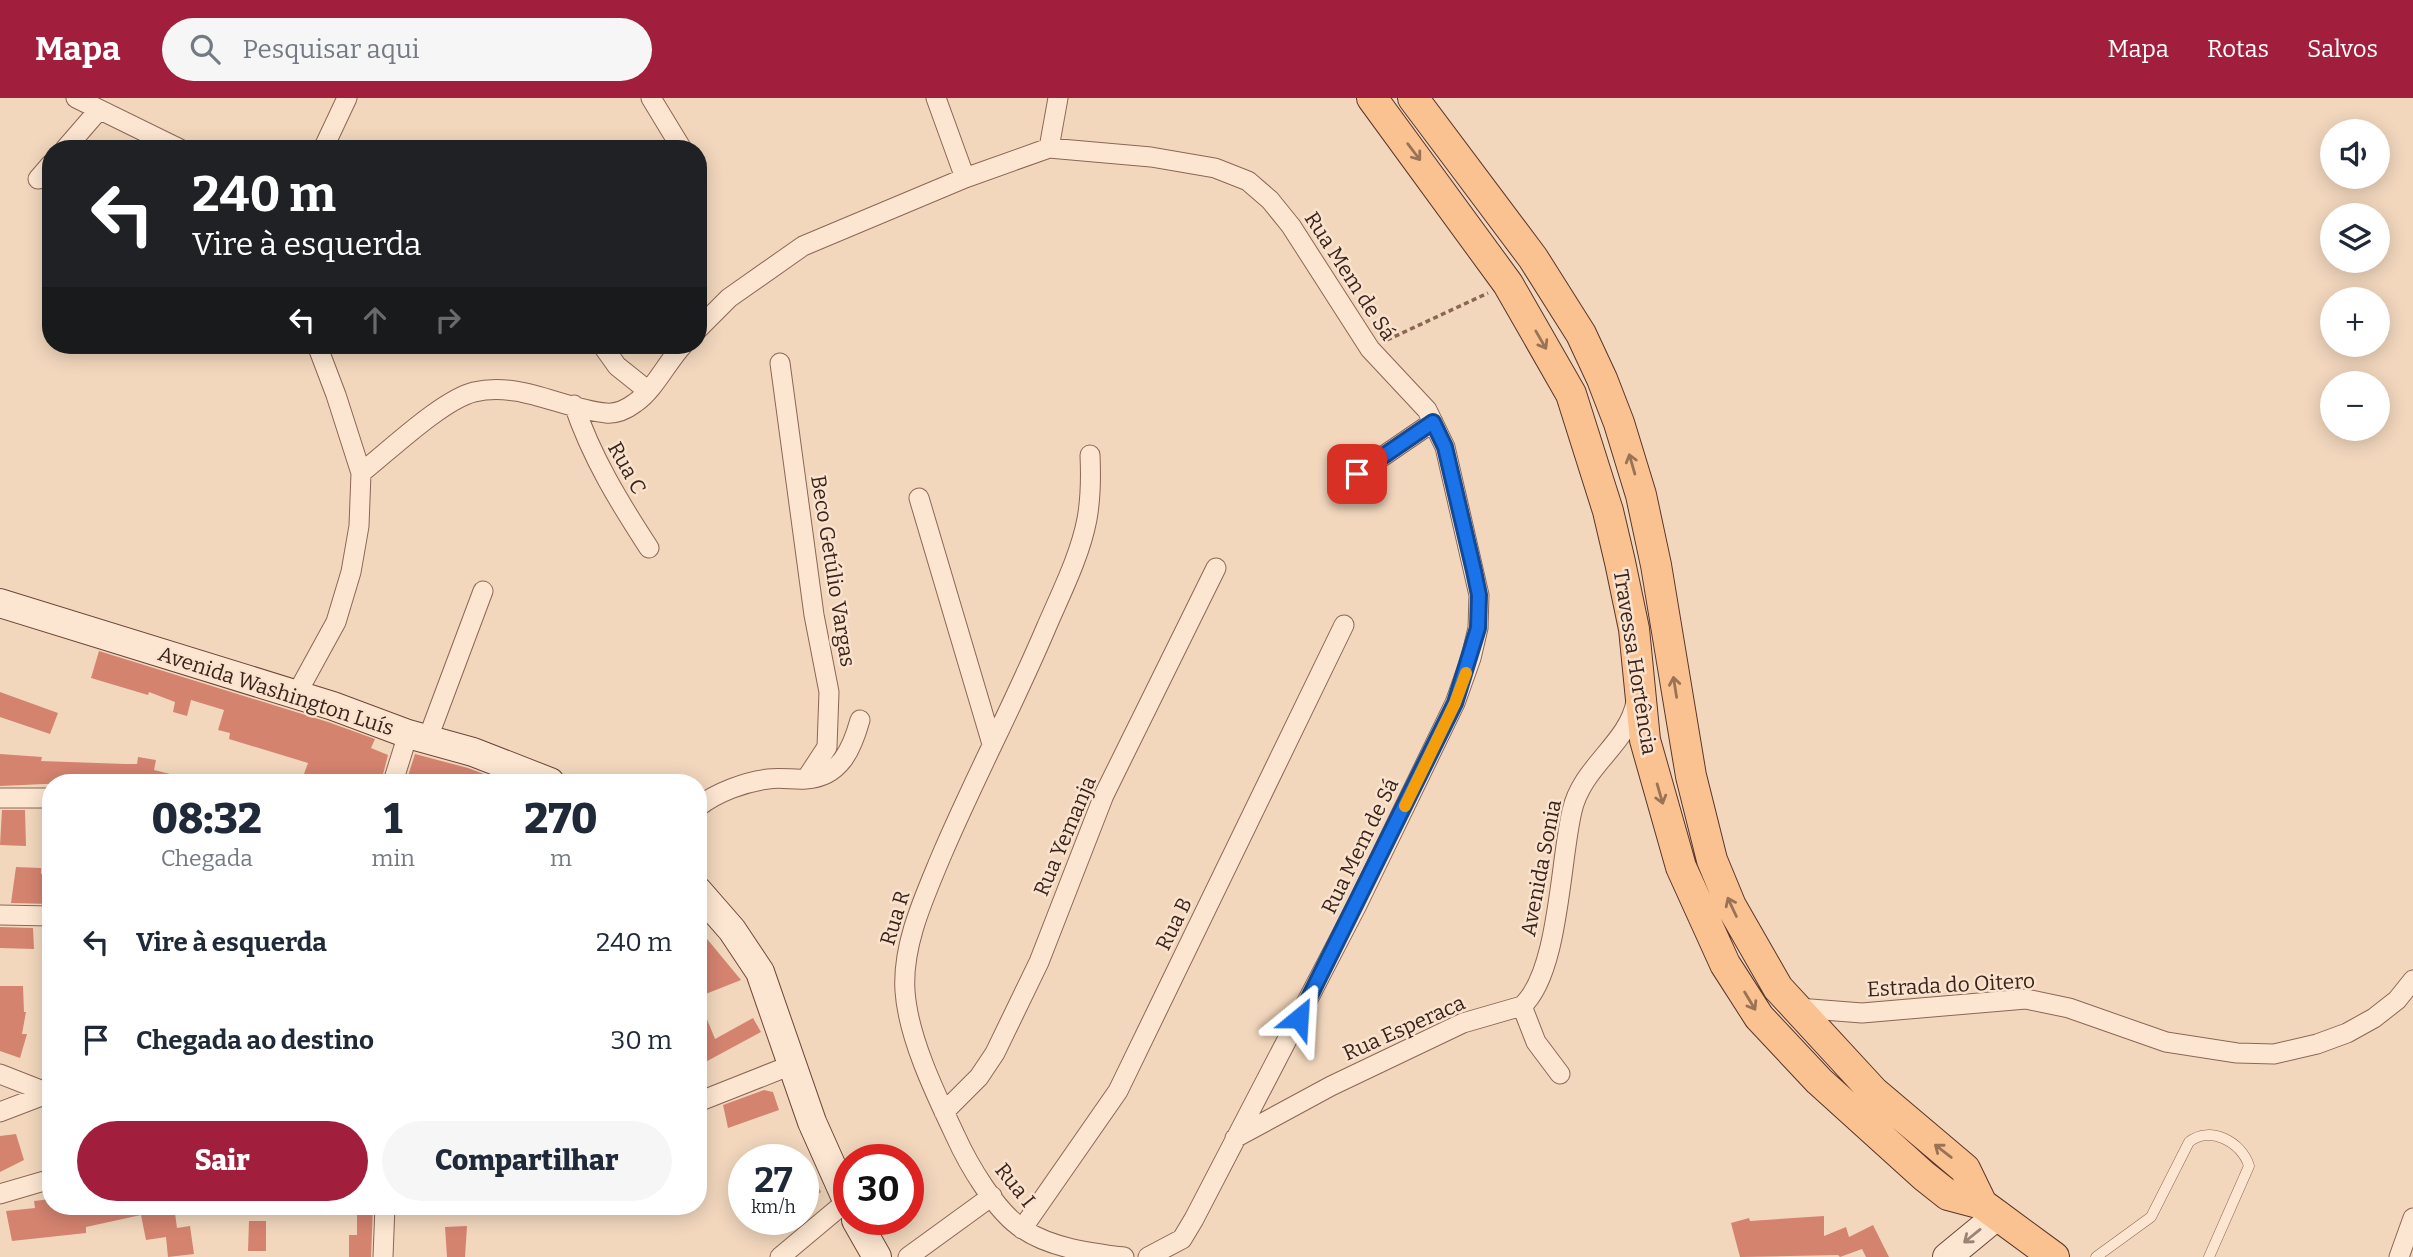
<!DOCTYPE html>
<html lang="pt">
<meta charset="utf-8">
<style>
:root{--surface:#fff;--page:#f6f6f7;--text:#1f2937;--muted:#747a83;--accent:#a11f3d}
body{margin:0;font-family:Bitter,serif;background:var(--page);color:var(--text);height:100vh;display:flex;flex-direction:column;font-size:26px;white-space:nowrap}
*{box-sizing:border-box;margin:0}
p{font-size:23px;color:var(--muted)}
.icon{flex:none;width:38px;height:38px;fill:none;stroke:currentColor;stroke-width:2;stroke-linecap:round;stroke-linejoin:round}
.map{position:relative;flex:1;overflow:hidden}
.details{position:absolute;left:42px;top:676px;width:665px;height:441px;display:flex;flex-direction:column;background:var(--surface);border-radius:28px;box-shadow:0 4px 18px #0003}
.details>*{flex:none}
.banner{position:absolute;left:42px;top:42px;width:665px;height:214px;border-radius:28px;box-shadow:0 4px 18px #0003;background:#202124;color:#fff;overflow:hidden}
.tools{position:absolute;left:2320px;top:21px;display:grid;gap:14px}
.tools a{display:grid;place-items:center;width:70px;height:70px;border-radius:50%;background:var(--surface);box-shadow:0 4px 18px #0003;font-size:35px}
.speed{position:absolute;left:728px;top:1046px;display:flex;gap:14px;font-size:35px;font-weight:700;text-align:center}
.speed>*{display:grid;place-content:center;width:91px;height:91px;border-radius:50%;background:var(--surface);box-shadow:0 4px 18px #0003;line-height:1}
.speed small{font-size:18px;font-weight:400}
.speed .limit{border:10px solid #d22;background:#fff;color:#111}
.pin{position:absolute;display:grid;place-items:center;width:60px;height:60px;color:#fff;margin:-30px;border-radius:14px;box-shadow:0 4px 10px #0006}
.me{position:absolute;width:77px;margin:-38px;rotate:27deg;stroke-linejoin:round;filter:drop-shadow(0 0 5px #0008)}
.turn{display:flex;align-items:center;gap:24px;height:147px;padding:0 35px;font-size:32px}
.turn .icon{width:91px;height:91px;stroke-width:2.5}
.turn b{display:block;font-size:49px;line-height:60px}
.lanes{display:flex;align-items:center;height:66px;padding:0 35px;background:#0003;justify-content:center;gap:35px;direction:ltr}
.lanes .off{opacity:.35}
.eta{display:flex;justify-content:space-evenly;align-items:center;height:119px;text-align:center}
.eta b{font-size:42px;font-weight:800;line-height:49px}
.primary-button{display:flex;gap:14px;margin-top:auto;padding:14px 35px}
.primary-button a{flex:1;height:80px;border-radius:42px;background:var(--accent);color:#fff;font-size:28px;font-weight:800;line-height:80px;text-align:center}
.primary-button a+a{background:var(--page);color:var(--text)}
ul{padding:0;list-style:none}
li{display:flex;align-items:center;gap:21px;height:98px;padding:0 35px}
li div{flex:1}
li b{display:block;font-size:26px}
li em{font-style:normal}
header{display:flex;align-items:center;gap:42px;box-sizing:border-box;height:98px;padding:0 35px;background:var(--accent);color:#fff}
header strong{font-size:33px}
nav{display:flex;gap:38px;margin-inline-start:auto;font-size:24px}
.search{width:490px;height:63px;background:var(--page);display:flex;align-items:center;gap:18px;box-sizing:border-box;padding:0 24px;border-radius:38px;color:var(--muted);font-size:26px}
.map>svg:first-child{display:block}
.building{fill:#d4836f}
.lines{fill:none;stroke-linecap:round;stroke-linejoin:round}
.service-casing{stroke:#8c6655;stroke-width:11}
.minor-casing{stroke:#8c6655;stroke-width:21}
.secondary-casing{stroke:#6d4738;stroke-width:30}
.primary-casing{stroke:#59352a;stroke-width:32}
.path{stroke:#8c6655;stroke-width:3.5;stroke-dasharray:5 3.5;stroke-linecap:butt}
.service{stroke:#fce6d1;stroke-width:10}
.minor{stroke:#fce6d1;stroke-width:19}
.secondary{stroke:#fce6d1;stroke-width:28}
.primary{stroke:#fac291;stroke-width:30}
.oneway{stroke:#9a7256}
.oneway2{stroke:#9b8476}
.route-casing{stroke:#114b97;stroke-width:18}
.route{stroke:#1a73e8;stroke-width:12}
.slow{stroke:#f59e0b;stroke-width:12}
.labels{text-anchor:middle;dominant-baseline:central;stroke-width:5;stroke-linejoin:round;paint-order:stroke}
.street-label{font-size:21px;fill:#3a231b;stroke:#f9e3ce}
</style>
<header>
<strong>Mapa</strong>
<div class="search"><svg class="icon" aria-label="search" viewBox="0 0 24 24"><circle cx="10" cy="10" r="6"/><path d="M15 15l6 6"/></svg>Pesquisar aqui</div>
<nav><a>Mapa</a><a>Rotas</a><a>Salvos</a></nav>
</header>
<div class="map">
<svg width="2413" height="1159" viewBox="0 0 2413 1159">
<rect width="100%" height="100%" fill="#f2d7bd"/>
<path class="building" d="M99,553L328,624L375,641L371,650L388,657L381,684H346L321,677L318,684H301L308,665L229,641L230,635L218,632L224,612L191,602L187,618L173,614L175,604L149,594L148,597L91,580Z
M0,594L58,615L50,636L0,619Z
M0,656L42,659L41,663L125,666H137L138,659L156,662L154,672L182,679L181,684H134L135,679H90V684L0,688Z
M415,656L468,670L505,684H406Z
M2,712H25L26,748L0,747Z
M16,769L41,770V776L51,777V806L11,805Z
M0,829L33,830L34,851L0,850Z
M698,830L741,882L698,899Z
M0,888H23L24,914H26L22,936H27L20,960L0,953Z
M698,899L715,941L753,920L761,934L698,968Z
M764,992L773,994L779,1012L728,1030L723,1007Z
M16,1036L24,1062L0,1074V1038Z
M803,1063L821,1094L803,1107Z
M51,1101V1108H174L177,1130L190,1128L194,1156L168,1159L166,1139L146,1142L141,1117L86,1129V1135L12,1143L6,1113L35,1110L34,1103Z
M357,1108H373L371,1159H349V1137H357Z
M1824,1118V1138L1846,1129L1849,1139L1873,1127L1889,1159H1866L1862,1151L1840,1159L1838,1157L1740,1159L1731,1125L1749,1120L1750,1123Z
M249,1123H266V1153H248Z
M467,1128L465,1159H447L445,1129Z"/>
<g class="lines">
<g class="service-casing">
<path id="service" d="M2096,1159L2151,1119L2189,1044C2210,1027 2242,1044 2249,1068L2209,1159"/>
</g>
<g class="minor-casing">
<path id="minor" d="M76,0L180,51
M651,0L682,51
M936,0L965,80
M1049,50L1058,0
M65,51L98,13
M323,51L347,0
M38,81L51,66
M698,231L729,200L803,148L965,80L1049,50L1151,59L1215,70L1248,83L1270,102L1291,128L1370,251L1427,312L1445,349L1479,497L1478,530L1471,560L1455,605L1357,807L1194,1121L1182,1141L1148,1159
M602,247L617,268L647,292
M780,265L814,517L829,594L827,649L806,681
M574,307C592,360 619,404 649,450
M1090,357C1091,379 1091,399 1087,421C1080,458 1061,495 1046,530C1013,608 973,683 940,761C923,802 902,848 905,893C908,939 935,995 955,1037C968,1066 996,1114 1023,1131C1051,1150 1091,1155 1124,1159
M361,375C389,353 442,302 474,294C520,283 562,311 606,315C617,316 627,311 635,305C655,291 667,264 683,247
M1346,388L1357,376L1433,324
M919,400L992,646
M296,597L336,524L351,474L359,428L361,375L336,297L317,247
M428,640L483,493
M393,684L408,636
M0,700H51
M698,709C717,694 745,684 768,681C781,679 794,682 806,681C840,679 852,651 860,622
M0,817L51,818
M1798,910L1862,915L2026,901L2069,910L2166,944L2237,955L2274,956L2317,946L2347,935L2374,920L2397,902L2413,882
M0,976L51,996
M1560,976L1536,944L1522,908C1559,875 1560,763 1572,713C1582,668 1628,646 1636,604
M698,1004L794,966
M0,1014L47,996
M944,1014L979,979L995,955L1039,864L1104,697L1216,470
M1235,1040L1331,988L1463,925L1522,908
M0,1096L51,1081
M1022,1131L1118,993L1344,527
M383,1159L385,1108
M780,1159L847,1103
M908,1159L992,1098
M2399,1159L2413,1120"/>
</g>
<g class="secondary-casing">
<path id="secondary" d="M0,505L333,608L408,636L473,654L550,684
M698,793L732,832L760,874L812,1024L849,1107
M856,1122L877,1159
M1947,1159L1998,1117"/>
</g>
<g class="primary-casing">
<path id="primary" d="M1372,0L1508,186L1571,296L1608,413L1620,464L1634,531L1645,642L1681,769L1725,866L1759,919L1819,983L1924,1078L1948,1097L1982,1106L2054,1159
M1413,0L1533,160L1581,236L1602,281L1619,325L1641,397L1656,467L1691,678L1712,762L1731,808L1778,890L1874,994L1965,1071L1982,1106"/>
</g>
<path class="path" d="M1387,242L1488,195"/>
<use href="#service" class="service"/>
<use href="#minor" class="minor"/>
<use href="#secondary" class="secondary"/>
<use href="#primary" class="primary"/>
</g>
<defs><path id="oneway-shaft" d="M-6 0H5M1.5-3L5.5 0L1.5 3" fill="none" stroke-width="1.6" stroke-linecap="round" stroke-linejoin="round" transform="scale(1.75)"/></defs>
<g class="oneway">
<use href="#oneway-shaft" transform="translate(1414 54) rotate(53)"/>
<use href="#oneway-shaft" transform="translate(1541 242) rotate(60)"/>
<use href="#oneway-shaft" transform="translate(1632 366) rotate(-106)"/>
<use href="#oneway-shaft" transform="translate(1675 589) rotate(-99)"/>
<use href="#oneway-shaft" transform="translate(1660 696) rotate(74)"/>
<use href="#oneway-shaft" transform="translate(1732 809) rotate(-115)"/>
<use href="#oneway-shaft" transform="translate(1750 903) rotate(59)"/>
<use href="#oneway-shaft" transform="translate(1943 1053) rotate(-142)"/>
</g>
<use class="oneway2" href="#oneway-shaft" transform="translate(1972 1138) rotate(141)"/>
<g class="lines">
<g class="route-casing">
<path id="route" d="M1299,920L1455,605L1478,530L1479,497L1474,473L1445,349L1433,324L1357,376"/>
</g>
<use href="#route" class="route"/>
<path class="slow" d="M1405,708L1455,605L1466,575"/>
</g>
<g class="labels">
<g class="street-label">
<text transform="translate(1350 178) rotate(57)">Rua Mem de Sá</text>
<text transform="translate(627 370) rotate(61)">Rua C</text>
<text transform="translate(833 473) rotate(81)">Beco Getúlio Vargas</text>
<text transform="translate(1635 564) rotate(81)">Travessa Hortência</text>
<text transform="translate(276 593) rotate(18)">Avenida Washington Luís</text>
<text transform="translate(1065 738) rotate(-67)">Rua Yemanja</text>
<text transform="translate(1360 748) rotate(-64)">Rua Mem de Sá</text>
<text transform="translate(1541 770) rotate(-79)">Avenida Sonia</text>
<text transform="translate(895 820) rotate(-73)">Rua R</text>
<text transform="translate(1174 826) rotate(-64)">Rua B</text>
<text transform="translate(1951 887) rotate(-3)">Estrada do Oitero</text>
<text transform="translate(1404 930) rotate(-24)">Rua Esperaca</text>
<text transform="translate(1015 1087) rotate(51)">Rua I</text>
</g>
</g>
</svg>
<div class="tools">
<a><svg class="icon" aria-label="sound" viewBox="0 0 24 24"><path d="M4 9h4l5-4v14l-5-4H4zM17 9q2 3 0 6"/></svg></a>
<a><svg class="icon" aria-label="layers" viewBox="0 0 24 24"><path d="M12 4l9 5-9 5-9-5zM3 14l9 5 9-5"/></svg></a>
<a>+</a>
<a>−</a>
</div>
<div class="speed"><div>27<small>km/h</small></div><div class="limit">30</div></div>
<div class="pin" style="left:1357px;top:376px;background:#d93025"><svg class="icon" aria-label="arrive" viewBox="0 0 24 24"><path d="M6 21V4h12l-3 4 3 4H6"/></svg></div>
<svg class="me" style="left:1299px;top:920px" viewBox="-20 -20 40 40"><path d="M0-17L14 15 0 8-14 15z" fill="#1a73e8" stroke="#fff" stroke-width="4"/></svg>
<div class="banner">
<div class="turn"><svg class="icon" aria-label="left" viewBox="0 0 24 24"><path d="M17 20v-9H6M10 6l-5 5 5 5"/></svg><div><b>240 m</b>Vire à esquerda</div></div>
<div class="lanes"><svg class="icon" aria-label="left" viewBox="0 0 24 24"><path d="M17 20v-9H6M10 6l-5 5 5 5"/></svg><svg class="icon off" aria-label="ahead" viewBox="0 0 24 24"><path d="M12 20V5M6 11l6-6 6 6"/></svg><svg class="icon off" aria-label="right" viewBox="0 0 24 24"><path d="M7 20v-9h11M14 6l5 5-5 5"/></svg></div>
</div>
<section class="details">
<div class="eta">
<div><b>08:32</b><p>Chegada</p></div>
<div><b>1</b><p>min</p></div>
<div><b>270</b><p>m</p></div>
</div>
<ul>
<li><svg class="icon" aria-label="left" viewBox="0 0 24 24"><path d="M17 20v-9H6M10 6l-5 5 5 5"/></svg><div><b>Vire à esquerda</b></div><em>240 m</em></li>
<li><svg class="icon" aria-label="arrive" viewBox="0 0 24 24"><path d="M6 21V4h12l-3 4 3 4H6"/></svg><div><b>Chegada ao destino</b></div><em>30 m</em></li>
</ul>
<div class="primary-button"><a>Sair</a><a>Compartilhar</a></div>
</section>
</div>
